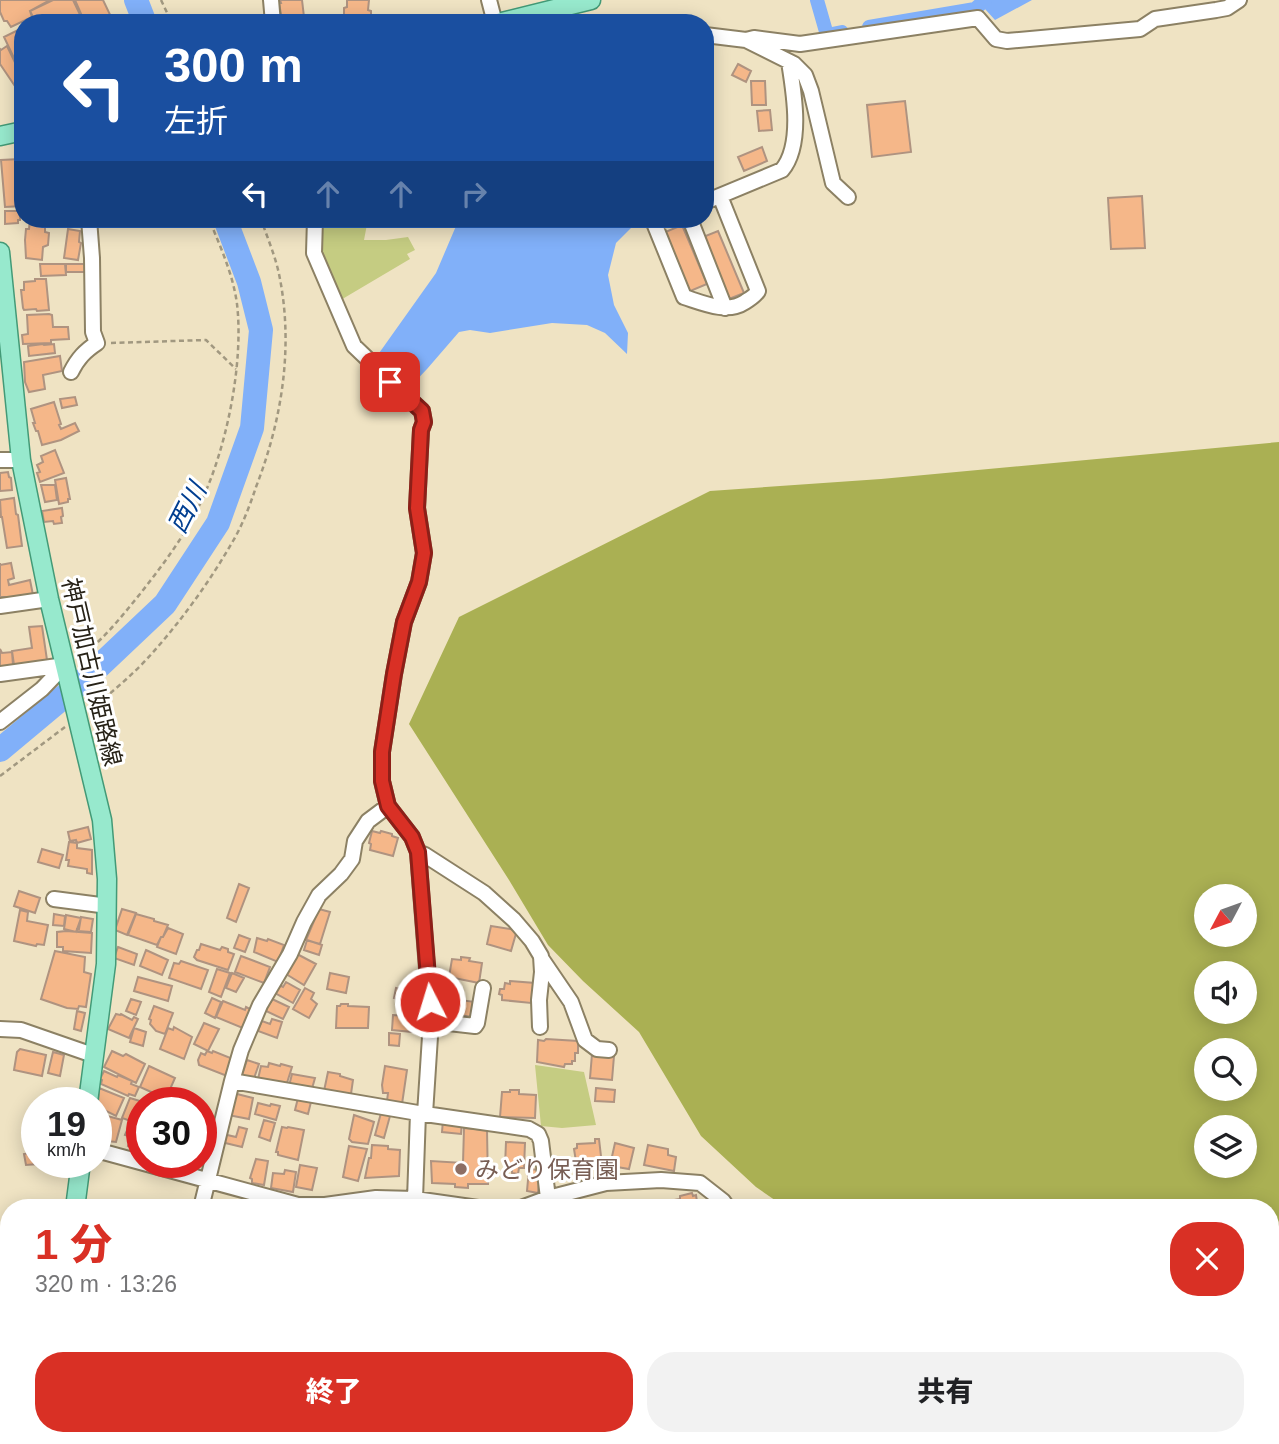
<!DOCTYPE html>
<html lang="ja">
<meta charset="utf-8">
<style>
:root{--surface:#fff;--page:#f2f2f2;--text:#202124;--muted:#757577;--accent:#d93025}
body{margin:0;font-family:Arial,"Noto Sans JP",sans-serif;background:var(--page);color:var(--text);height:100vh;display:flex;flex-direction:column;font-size:26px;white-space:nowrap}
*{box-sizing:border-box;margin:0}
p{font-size:23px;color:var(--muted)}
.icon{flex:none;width:38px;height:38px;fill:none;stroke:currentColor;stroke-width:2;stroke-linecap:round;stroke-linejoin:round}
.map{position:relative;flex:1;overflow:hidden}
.sheet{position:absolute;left:0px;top:1199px;width:1279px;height:247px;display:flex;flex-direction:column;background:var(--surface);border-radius:28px 28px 0 0;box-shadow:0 4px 18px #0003}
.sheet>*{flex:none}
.top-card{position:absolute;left:14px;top:14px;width:700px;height:214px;border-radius:28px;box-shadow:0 4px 18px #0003;background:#1a4fa0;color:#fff;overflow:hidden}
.needle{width:46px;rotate:229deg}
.controls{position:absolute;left:1194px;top:884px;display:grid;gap:14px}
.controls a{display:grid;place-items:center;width:63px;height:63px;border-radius:50%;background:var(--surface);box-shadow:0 4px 18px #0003;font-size:35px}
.speed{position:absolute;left:21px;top:1087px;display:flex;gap:14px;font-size:35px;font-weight:700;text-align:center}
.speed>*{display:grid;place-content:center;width:91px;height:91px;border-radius:50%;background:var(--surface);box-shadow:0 4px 18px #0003;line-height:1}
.speed small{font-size:18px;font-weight:400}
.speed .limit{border:10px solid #d22;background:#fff;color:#111}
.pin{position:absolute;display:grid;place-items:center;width:60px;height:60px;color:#fff;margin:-30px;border-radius:14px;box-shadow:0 4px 10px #0006}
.me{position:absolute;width:77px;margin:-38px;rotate:355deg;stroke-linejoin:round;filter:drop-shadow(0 0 5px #0008)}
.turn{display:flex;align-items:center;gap:24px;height:147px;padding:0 35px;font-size:32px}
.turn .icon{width:91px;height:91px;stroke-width:2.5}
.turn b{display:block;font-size:49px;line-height:60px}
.lanes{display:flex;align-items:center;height:66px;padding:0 35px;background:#0003;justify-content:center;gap:35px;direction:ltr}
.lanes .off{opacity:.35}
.round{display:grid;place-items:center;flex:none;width:74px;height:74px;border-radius:28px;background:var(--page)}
.overview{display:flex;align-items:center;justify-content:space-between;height:119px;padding:0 35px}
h1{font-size:42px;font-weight:800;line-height:52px;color:var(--accent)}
.cta{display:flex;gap:14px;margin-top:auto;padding:14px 35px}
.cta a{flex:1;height:80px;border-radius:28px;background:var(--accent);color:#fff;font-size:28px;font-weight:800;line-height:80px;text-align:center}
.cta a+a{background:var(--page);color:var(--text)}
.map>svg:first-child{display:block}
.green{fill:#c5cc82}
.forest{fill:#aab053;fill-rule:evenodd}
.water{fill:#81b0f9}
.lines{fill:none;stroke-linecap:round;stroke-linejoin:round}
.canal{stroke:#81b0f9;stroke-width:14}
.river{stroke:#81b0f9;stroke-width:24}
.building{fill:#f5b789;stroke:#af9380;stroke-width:2}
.minor-casing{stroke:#8c8164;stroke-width:18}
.major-casing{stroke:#439a77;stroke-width:21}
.path{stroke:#a19880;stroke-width:2.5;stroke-dasharray:5 3.5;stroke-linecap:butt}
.minor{stroke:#fff;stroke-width:14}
.major{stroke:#97e9cd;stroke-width:18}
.route-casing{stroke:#8d1f18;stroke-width:18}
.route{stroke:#d93025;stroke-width:12}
.education-dot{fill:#8d6e63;stroke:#fff;stroke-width:2.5}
.labels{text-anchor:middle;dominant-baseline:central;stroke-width:6;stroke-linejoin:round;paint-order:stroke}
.street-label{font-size:24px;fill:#272217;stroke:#fff}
.education-label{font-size:24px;fill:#785e54;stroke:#fff;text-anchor:start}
.water-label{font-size:26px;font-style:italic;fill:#003e90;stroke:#fff}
</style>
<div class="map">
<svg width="1279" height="1444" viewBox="0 0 1279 1444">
<rect width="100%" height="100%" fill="#efe3c3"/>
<path class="green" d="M321,219H368L364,240H386L408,237L415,250L407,254L410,259L339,301L323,259Z
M535,1065L584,1072L596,1125L562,1128L541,1126Z"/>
<path class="forest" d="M1279,442V1444H929L939,1442L942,1437H1270V1208L785,1207L756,1187L701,1136L639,1032L583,981L548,945L509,880L409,724L459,617L710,491L881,479ZM1206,896H1244V934H1206ZM1206,973H1244V1012H1206ZM1206,1050H1244V1088H1206ZM1206,1127H1244V1166H1206Z
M777,1437H847L850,1444H774Z"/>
<path class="water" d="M982,0H1032L995,20L985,9Z
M459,219H633L634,225L616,243L608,275L614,305L628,333L627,354L605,333L587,325L552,323L490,333L470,330L459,332L427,369L408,389L377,356L436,273Z
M548,1437H770L767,1444H546Z"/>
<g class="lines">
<path class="canal" d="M817,0L827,35L842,32
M869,27L975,9L985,0"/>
<path class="river" d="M136,0L145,23
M0,750L91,674L165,604L218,523L252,428L261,330L249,282L225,219"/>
</g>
<path class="building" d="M0,0H50L30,11L32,17L11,27L7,21H4L0,12Z
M53,0H73L84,23H36L30,11Z
M75,0H103L114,23H85Z
M280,0H302L304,17L282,20L279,3H281Z
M347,0H369L368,10L371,11V18L349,17L344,15V8L347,7Z
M20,29L23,30V77L4,37Z
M7,46L23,79V98L0,64V49L1,50Z
M738,64L751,71L746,82L732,75Z
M751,81H765L766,105H752Z
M905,101L911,152L872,157L867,105Z
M770,110L772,130L759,131L757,111Z
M762,147L767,161L744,171L738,157Z
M20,159L23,206L5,207L1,160Z
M1142,196L1145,248L1111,249L1108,198Z
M5,211H17L20,213V220H18V223L5,224Z
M30,219H59L45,222V232L49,233L48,245L43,247L42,260L26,258L25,240L26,229H29Z
M682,225L707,284L688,292L663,233Z
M68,229L80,231L79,242L81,243L78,260L64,258Z
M718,231L744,293L729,299L703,237Z
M40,264H65L66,275L41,276Z
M66,264H87V272H66Z
M35,279H46L49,310L37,311L36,309L24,310L23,308L21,290H24V282L35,281Z
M49,314L52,315L53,327H68L69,339L51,340V343L23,344L22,335L28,334L27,315Z
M43,344L44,345L54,344L55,353L29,356L28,346Z
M60,356L62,371L43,375L45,389L29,392L25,382L24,362Z
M75,397L77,405L62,408L60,399Z
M54,402L61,424L59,425L61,429L75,423L79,431L61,440L42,445L38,431H36L33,423H35L31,409Z
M55,450L64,473L40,482L37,473L40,472L37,465L43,462L41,456Z
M8,472L9,477L11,478L12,490L0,491V473Z
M66,478L70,499H68V502L59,504L55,480Z
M41,485H55L57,500L45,502Z
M14,498L16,514L18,515L22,546L7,548L2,517H1L0,500Z
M62,508L63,516L61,517L62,523L54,524L53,521L44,522L42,511Z
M0,563V565L11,563L14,578L8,580L9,585L30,580L33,595L6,601L5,597H0Z
M42,626L47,660L14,665L12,651L32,648L29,627Z
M0,649L2,653L12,652L13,665L0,667Z
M88,827L91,839L77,843L76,840L70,841L68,832Z
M372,831L380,833L381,831L392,834V836L398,838L393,856L370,850L371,844L369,843Z
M69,842L77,843V848L92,850V874L87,873V869L68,866L69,860H66Z
M42,849L63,855L59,868L38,862Z
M239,884L249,888L236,922L227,918Z
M19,891L40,898L35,913L14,906Z
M122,909L136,913L127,935L115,930Z
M319,909L330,912L320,944L306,940Z
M20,910L28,912L27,921L48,925L44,945L37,944L36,946L14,941Z
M54,914L65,916L64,926L53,925Z
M136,914L154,919V921L168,925L163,937H161L157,945L128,935Z
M66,915L81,918L76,932L64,929Z
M81,917L93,919L91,932L77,931V929H79Z
M491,926L517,930L511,951L487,944Z
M168,928L183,934L176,954L157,947L161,937H163Z
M66,931L92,933L91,953L63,951V947H57V932Z
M239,935L250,939L245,952L234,948Z
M257,938L267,941L268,939L284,945L278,962L254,952Z
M307,940L322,945L319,955L304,950Z
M201,944L220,950L222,947L228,949V952L234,954L228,970L197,960L194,957L197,950H199Z
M118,947L137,954L134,965L114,958Z
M146,950L168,960L162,975L140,966Z
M55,951L85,957L84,972L91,974L86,1007L79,1006L78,1009L67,1008L41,999Z
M297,954L316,964L304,985L286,974Z
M241,956L270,967L264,983L235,972Z
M461,957L470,958L469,961L482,963L479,983L449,977L452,959L461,960Z
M181,961L208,970L201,989L169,978L174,963L179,964Z
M217,969L230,973L221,997L209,992Z
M232,973L244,978L236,992L226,988Z
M330,973L349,977L346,993L327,989Z
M138,977L172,986L168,1001L134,991Z
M510,981L535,983L534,996L532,997L531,1003L502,1000V995L499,994L500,989H504L505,983L510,984Z
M286,982L300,990L293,1003L275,993L279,985L283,987Z
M305,988L314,993L311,999L317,1004L309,1018L293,1009Z
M396,988L413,992L411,1002L394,998Z
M212,998L221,1002L215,1018L205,1013Z
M131,999L141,1002L136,1015L126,1011Z
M272,999L289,1007L283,1019L266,1011L269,1002H271Z
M453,999L475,1002L473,1017L451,1014Z
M223,1001L245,1010L246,1007L252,1010L245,1029L216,1017Z
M341,1004H348V1006L369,1007L368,1028H336L337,1006H340Z
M154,1006L173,1013L165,1034L156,1031L150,1024L151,1020L149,1019Z
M77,1011L85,1013L81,1031L74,1029Z
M116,1014L120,1015L121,1014L132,1020L134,1017L138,1019L129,1038L108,1029Z
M393,1015L423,1018L422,1033L392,1030Z
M272,1019L282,1022L277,1038L258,1031L262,1021L270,1024Z
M204,1023L219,1029L208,1051L194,1044Z
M174,1027L192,1037L184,1059L160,1049L168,1028L173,1030Z
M134,1028L146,1032L143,1046L130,1042Z
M389,1033L400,1034L399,1046L389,1045Z
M546,1039L578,1041V1053H575V1061H572V1064H565L564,1067L537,1062L538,1040L544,1041Z
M20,1049L46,1055L42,1076L14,1070L17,1052Z
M112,1051L123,1056L126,1054L145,1064L136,1083L104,1067Z
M207,1051L212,1053L213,1051L233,1059L227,1076L199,1065L198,1060L201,1053L205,1055Z
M53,1052L64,1055L60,1076L48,1073Z
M592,1054L614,1056L612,1080L590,1078Z
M247,1060L259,1064L253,1081L241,1078Z
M269,1063L280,1066L281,1064L292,1067L286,1086L258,1079L261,1066L268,1067Z
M149,1066L175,1078L167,1096L162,1094L160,1096L140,1087Z
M385,1066L407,1070L402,1104L387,1101L388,1093H383L382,1085Z
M104,1071L117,1077L118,1075L132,1081L131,1084L139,1087L135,1096L129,1094L128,1096L101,1084L102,1080L100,1079Z
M328,1072L340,1074V1076L353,1080L351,1094L324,1091Z
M292,1074L315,1078L311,1092L289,1086Z
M99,1088L124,1098L116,1116L98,1107Z
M596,1088L615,1090L614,1102L595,1101Z
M57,1089L76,1091L75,1102H50L51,1092H56Z
M510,1090H519V1094L536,1095L535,1118L500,1117L502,1092H510Z
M233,1093L253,1098L249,1119L228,1115Z
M130,1098L143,1102H142V1125L122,1118Z
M298,1098L311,1102L308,1114L295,1110Z
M258,1103L270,1106L271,1104L280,1106L276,1120L255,1114Z
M381,1113L390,1116L384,1138L375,1135Z
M100,1114L122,1120L116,1142L107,1141L96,1137V1129Z
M354,1115L374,1122L368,1144L352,1142L349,1139Z
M264,1120L275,1123L270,1141L259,1137Z
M443,1120L462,1122L461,1134L442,1132Z
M129,1126L142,1131V1153L128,1146L131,1137L125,1135Z
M239,1127L247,1129L242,1147L221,1142L223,1134L236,1137Z
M282,1127L287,1128L288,1127L304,1130L298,1160L278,1155V1152H276Z
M464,1128L487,1130L488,1184H468V1188L455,1187V1184L432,1183L431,1161L463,1163Z
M595,1139H599L602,1165L577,1168L574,1149L577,1148V1144L595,1143Z
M506,1142L525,1143L524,1168H519L518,1174L512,1173V1166H505Z
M615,1143L634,1148L629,1169L611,1166L612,1162L611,1161Z
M372,1145L388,1146V1149L400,1150L399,1176L365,1178L369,1158H371Z
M648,1145L668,1149V1155L676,1157L674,1171L644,1165Z
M349,1146L367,1149L358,1181L343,1177Z
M36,1152L38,1164L26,1165L24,1154Z
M256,1159L268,1161L264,1185L252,1183V1179L250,1178Z
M300,1165L317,1168L312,1190L296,1187Z
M529,1169L540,1170L538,1193L527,1191Z
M285,1170L296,1172L293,1192L271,1188L273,1173L284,1174Z
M692,1193L693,1196L696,1195L698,1208H669L668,1201L680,1199V1196Z
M0,1244H6V1268H0Z
M0,1293H8L9,1314L0,1315Z"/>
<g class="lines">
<g class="minor-casing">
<path id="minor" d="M271,0L273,23
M489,0L495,23
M570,23H615
M705,35L746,40L794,64L805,75L811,91L833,183L848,197
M746,40L754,38L800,44L978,18L996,39L1007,41L1140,29L1155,19L1216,10L1227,8L1239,0
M705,202L782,170C803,145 794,93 789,62
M315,219L314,253L354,346L422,411L424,422L421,430L417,508L424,553L419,582L404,622L394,674L382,752V781L388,806L412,837L418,852L431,1021L425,1114
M665,219L654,223L684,297C703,303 727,314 745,302C751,298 755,296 758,291L720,196
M690,219L725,308
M71,372C78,358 85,351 97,343L93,332L92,258L89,219
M0,460H21
M0,606L49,599
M0,674L65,665
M0,722L42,689L65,665
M418,852L425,855L484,893L514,920L532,941L541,956L542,972L539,1000L540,1027
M54,899L108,906
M541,958L571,1002L585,1040L597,1049L609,1050
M431,1021L475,1026L477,1023L483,988
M0,1029L21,1030L93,1055
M232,1081L418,1113L529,1129L538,1134L541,1141L548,1198
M96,1150L298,1205H325L376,1198L415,1199L478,1208
M415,1199L418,1113
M201,1208L232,1081L241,1050L260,1005L290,954L304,922L319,895L341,874L352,859L355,841L368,821L388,806
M521,1208L548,1198L606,1183L661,1180L700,1183L723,1201L728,1208
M0,1327L9,1326
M101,1444L104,1437
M243,1444L245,1437"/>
</g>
<g class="major-casing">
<path id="major" d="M498,23L591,0
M0,136L23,131
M0,252L21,460L49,599L102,820L107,879L106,964L88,1102
M75,1208L81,1162
M49,1444L50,1437"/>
</g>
<path class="path" d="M161,0L172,23
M111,343L206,340L236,369
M78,658C103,641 121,617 140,594C162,566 184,537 199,506C226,452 244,364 237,304C233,274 220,246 209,219
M91,710C109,694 129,678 146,660C179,624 209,583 233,541C243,524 250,505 256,487C282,420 294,346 279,274C275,255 267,237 261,219
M0,776L65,727
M382,1444L384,1437"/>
<use href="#minor" class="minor"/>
<use href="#major" class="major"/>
</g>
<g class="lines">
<g class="route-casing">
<path id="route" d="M390,382L422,411L424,422L421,430L417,508L424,553L419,582L404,622L394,674L382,752V781L388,806L412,837L418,852L430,1002"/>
</g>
<use href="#route" class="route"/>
</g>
<circle class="education-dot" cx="461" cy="1169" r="7"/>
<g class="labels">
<g class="street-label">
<text transform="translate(92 672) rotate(77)">神戸加古川姫路線</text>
</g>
<g class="education-label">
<text x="475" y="1169">みどり保育園</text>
</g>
<g class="water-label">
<text transform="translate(187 508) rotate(-63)">西川</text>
</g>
</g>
</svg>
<div class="controls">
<a><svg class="needle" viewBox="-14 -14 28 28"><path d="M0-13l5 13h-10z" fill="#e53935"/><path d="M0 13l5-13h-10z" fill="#757577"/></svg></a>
<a><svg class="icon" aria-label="sound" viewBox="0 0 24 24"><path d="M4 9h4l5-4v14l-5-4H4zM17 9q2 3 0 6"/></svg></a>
<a><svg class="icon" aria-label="search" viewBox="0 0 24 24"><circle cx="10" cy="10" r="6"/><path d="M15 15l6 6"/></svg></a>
<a><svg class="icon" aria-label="layers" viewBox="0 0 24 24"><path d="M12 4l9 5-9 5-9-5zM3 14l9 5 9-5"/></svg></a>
</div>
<div class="speed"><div>19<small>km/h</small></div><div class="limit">30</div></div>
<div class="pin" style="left:390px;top:382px;background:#d93025"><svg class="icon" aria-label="arrive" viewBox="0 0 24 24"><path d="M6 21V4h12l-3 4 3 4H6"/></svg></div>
<svg class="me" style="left:430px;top:1002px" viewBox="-20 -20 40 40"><circle r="17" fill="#d93025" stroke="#fff" stroke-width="3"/><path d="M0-11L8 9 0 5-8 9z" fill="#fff"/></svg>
<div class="top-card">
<div class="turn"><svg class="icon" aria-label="left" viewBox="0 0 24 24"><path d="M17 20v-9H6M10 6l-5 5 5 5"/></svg><div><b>300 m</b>左折</div></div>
<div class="lanes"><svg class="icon" aria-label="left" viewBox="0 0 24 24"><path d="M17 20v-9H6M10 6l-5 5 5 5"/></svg><svg class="icon off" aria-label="ahead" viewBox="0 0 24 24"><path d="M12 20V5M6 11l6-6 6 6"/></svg><svg class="icon off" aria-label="ahead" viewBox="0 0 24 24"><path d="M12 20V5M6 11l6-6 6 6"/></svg><svg class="icon off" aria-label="right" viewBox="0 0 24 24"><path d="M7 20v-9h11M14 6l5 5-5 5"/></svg></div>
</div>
<section class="sheet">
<div class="overview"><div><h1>1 分</h1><p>320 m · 13:26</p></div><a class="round" style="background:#d93025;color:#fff"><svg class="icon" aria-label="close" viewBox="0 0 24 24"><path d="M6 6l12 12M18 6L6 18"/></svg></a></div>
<div class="cta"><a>終了</a><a>共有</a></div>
</section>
</div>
